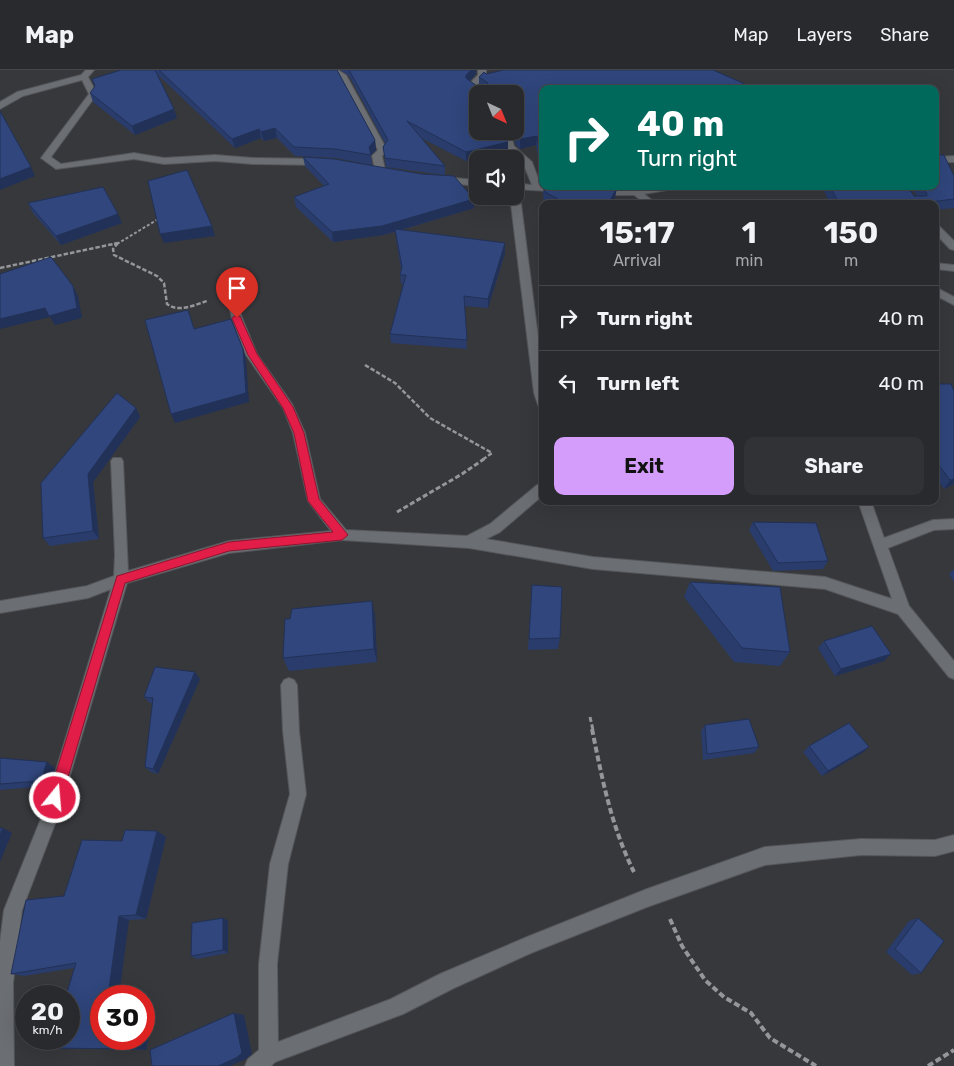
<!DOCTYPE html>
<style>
:root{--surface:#282a2d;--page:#303235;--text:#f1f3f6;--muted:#a5a7aa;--line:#444649;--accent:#d49cfb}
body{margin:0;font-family:Rubik,sans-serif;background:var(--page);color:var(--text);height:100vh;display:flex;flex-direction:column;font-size:19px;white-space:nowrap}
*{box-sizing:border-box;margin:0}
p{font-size:16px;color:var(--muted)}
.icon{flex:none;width:28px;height:28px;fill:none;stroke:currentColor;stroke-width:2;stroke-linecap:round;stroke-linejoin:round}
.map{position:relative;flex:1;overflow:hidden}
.details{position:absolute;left:539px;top:130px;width:400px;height:305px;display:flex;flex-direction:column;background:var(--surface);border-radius:10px;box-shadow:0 5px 20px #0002,0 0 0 1px var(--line)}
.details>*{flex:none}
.banner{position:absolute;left:539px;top:15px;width:400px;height:105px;border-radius:10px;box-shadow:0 5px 20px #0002,0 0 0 1px var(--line);background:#00695c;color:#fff;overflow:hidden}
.needle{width:32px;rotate:137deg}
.buttons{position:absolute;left:469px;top:15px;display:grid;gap:10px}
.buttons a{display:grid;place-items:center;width:55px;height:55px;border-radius:10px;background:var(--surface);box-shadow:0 5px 20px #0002,0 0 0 1px var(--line);font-size:25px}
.speed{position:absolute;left:15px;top:915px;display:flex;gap:10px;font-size:25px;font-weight:700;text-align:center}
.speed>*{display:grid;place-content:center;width:65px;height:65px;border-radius:50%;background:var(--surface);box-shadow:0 5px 20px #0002,0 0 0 1px var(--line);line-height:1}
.speed small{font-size:12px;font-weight:400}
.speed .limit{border:8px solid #d22;background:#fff;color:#111}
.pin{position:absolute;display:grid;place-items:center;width:42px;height:42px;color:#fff;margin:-51px -21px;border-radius:50% 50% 50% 0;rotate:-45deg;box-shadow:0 0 5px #0007}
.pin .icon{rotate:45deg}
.me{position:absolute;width:55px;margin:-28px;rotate:17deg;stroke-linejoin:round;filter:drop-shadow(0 0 4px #0008)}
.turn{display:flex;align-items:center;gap:18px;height:105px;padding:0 15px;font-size:22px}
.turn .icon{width:65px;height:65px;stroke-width:2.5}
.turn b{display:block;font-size:35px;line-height:42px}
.eta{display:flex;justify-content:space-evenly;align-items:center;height:85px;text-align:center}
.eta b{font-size:30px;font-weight:700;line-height:35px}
.primary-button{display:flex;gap:10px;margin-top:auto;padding:10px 15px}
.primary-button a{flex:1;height:58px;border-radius:10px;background:var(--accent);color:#111;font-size:20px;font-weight:700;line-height:58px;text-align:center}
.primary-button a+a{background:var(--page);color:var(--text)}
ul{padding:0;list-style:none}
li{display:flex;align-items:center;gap:15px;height:65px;padding:0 15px;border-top:1px solid var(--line)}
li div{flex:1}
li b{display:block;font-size:19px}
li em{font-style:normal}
header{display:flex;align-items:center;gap:30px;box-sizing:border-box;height:70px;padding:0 25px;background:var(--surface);border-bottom:1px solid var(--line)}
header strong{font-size:24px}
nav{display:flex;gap:28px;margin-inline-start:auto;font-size:18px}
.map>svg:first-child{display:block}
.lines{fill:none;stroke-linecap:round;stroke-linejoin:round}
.minor-casing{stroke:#54565a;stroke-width:2}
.path-far3{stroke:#949699;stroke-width:2;stroke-dasharray:3 2;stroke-linecap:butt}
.path-far2{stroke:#949699;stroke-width:2.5;stroke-dasharray:4.5 2;stroke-linecap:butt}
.path-far1{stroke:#949699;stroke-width:3;stroke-dasharray:5 2.5;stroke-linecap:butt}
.path{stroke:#949699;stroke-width:4;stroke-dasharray:6 3;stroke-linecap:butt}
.minor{fill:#6b6e72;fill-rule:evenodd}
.wall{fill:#293c6b}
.shaded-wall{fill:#223157}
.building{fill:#30467c;stroke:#223157}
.route{fill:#e11d48;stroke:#92132f}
</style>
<header>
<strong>Map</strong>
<nav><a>Map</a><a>Layers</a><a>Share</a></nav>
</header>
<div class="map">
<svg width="954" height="996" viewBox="0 0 954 996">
<rect width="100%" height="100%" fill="#36383c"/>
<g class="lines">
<g class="minor-casing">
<path id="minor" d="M86,0H94L88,7L97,24L51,87L61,94L134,83L164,88L215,85L253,88L321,89L326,92L321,95L253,94L215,91L164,94L134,89L56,99L41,88L89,24L82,10L23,26L0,39V32L17,22L81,5Z
M328,0H338L346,5L387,80L382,86L385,100L383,102L380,103L375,100L372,86L378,80L340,8Z
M478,0H486V6L476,16L487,24H478L467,16L478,5Z
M502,61H510L514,76L532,92L541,116L563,118V122L515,119V113L532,115L523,93L506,77Z
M954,86V92L935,93V87Z
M441,107L478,110V116L438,112V108Z
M654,116H678L673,119L644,124L657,134H646L634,125H599L594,122L599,119H636Z
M515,123L520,126L542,298V336L538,335L534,323L510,126H515Z
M935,154L938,155L954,171V180L950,179L935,163Z
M935,193L954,195V201L935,199Z
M935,217L954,227V235L935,225Z
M230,219L235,222L242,248L257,284L292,334L305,363L320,429L346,460L467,466L490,454L537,415L542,414V426L500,462L486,469L593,487L825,507L892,529L858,431H871L884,468L933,450L954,449V459L934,460L888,478L909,536L954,591V609L949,607L898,544L825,519L593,499L469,478L342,470L229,483L127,513L58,746L22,840L13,913L14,996H0V872L4,840L42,746L111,519L88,528L0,543V531L87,516L114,506L115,485L111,391L113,388H121L123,391L128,501L229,471L331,461L308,431L293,363L283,338L246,285L232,248L225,222Z
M289,608L294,610L297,615L299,661L306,724L288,794L277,894L278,972L391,929L440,904L527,867L647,819L765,777L861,769L935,770L954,765V781L935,786L861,785L765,795L647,837L531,883L454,918L403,944L275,992L271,996H245L248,989L259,980V894L270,794L290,724L283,661L281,615L284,610Z"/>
</g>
<path class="path-far3" d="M114,174L118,173
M117,174L160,148"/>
<path class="path-far2" d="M118,173L113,179L114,185L157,206L164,213L167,234C179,243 194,235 207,231
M0,198L118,173
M365,295L395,313L430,348L492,383L482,390"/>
<path class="path-far1" d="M397,442L462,404L484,389
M590,647L593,660"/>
<path class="path" d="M592,659C602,708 611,756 634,802
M670,849L682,876L705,910L724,927L751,943L770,968L816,996
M928,996L954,980"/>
<use href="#minor" class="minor"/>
</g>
<path class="wall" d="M121,0H337L375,70L376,80L371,85L372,95L336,88L295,86L277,68L264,71L261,68L235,78L157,4L174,39L177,48L135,65L93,32L90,23Z
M340,0H476V4L469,11L477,16H480H479V7L486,4L745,14L744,19H542V110L536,75L520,79L516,75L511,61H515V24H478L504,68L508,72V81L466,91L421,68L445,96V105L386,97L383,77L385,73L349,6Z
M938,85L954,106V138L935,140V134H830L822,116H907L914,126H917L910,116H935Z
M303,87L474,138L401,160L505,183L488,238L464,236L467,279L391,273L390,264L403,214H401L400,205L401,199L395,162L383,165L333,172L296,137L294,127L324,116L305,96Z
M544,116H590L617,118L615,127L612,134H548L544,132L543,123Z
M28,133L122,153L61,175L33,143Z
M935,314L954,414L944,419L935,407Z
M136,338L140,347L93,412L99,469L50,476L43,468Z
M753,452L828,491L823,499L773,501L749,460Z
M954,499V512L949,504Z
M690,512L790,582L780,596L734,592L684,527Z
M532,515L560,568L558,579L528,580Z
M375,545L377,592L289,601L283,588Z
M824,571L884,591L835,606L818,578Z
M200,609L158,704L151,702L145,697L153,634L150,633L144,627Z
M705,655L759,677L754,683L703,690L701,661Z
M809,676L869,677L862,683L822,706L803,682Z
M0,688L55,698L49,716L0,720Z
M157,761L166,767L146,849L129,850L101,969H144V943L153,945L146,980L50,978L74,898L24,906L11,904L122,771Z
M223,848L228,851V883L197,889L191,886Z
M918,848L921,903L912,905L886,882L909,851Z"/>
<path class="shaded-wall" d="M471,0H476V4L466,15V5Z
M745,14L744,19H703Z
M174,39L177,48L135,65L132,56Z
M275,58L277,68L264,71L261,62Z
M259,59L261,68L235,78L232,69Z
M537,66L536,75L520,79V69Z
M375,70L376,80L371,85L369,77Z
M508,72V81L466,91V82Z
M31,97L35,106L0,120V109Z
M617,118L615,127L612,134H608Z
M474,129V138L383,165L333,172L332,162Z
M118,144L122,153L61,175L56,166Z
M212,156L215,166L164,173L160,164Z
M505,173V183L488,238V229Z
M73,216L78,226L82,248L55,255L50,247L0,259V249L45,238Z
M243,279L246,288L249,332L175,353L171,344Z
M136,338L140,347L93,412L99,469L93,461L88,404Z
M954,409V414L944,419L950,410Z
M372,531L375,545L377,592L374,579Z
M891,584L884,591L835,606L841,599Z
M195,602L200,609L158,704L153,699Z
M869,677L862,683L822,706L828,701Z
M47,692L55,698L49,716L41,711Z
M3,758L12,763L0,792V766Z
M157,761L166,767L146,849L136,845Z
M119,846L129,850L119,926H108Z
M223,848L228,851V883L223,880Z
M144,943L153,945L146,980L135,979L138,969H144Z
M234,943L244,945L252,984L246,989L230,996H218Z"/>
<path class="building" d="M121,0H155L174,39L132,56L90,23L95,16L92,9Z
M159,0H337L375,70L369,77L371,85L335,79L294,77L275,58L261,62L259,59L232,69Z
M349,0H471L466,5V8L477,16L487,17L488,13L479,7L484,2L486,4L504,0H713L745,14L703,19H542V97L537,66L520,69L516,66L514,61L515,24H478V61H503L504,68L508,72L466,82L407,51L445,96L385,88L383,77L388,70Z
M0,41L31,97L0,109Z
M935,67L939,76L938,85H944L954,106V129L914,134H841L840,130H837L830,116H907L914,126H927V124L922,116H935Z
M303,87L334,89L421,104L454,106L474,129L382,156L332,162L294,127L329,114Z
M187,100L212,156L160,164L148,111Z
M544,116H590L617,118L608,134H567L545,122Z
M103,117L118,144L56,166L28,133Z
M395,159L505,173L488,229L464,226L467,270L390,264L406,205H400L402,197Z
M51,187L73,216L77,238L49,246L45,238L0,249V204Z
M188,240L194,259L231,249L243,279L246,323L171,344L145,250Z
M935,314H951L954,321V409L950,410L935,390Z
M117,323L136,338L88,404L93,461L43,468L41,413Z
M753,452L816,453L828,491L778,493Z
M690,512L780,517L790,582L742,578Z
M532,515L562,517L560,568L529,569Z
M372,531L374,579L283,588L285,549H290L292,539Z
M872,556L891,584L841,599L824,571Z
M155,597L195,602L153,699L145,697L153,628L144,627Z
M749,649L759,677L707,684L705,655Z
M849,653L869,677L828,701L809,676Z
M0,688L47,692L41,711L0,714Z
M0,758H3L0,766Z
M125,760L157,761L136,845L119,846L108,926H101V969H138L135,979L50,978L53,969H69V926H66L76,893L11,904L26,830L64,826L82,770L122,771Z
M223,848V880L191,886L192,853Z
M918,848L944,871L921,903L895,879Z
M234,943L242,983L236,988L218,996H152L150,980Z"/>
<path class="route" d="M234,246H240L257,284L293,337L304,363L319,429L348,465L342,470L229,481L125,513L62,728L60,733L55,735L50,733L48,728L117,506L229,472L333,462L308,431L294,363L283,338L248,285L232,248Z"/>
</svg>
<div class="buttons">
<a><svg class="needle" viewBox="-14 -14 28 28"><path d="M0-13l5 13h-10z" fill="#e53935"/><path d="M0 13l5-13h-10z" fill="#a5a7aa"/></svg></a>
<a><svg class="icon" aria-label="sound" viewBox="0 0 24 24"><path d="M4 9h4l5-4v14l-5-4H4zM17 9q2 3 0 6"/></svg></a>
</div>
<div class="speed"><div>20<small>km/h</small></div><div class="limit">30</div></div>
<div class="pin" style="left:237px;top:248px;background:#d93025"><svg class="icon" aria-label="arrive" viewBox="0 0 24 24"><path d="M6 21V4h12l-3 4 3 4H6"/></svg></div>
<svg class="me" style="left:55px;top:728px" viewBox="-20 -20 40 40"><circle r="17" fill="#e11d48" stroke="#fff" stroke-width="3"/><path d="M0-11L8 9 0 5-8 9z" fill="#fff"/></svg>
<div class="banner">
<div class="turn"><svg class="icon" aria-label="right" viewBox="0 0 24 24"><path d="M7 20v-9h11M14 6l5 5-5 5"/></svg><div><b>40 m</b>Turn right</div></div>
</div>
<section class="details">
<div class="eta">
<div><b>15:17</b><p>Arrival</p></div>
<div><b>1</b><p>min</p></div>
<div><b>150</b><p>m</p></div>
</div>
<ul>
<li><svg class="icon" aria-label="right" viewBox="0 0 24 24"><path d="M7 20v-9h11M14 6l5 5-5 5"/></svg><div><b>Turn right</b></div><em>40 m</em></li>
<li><svg class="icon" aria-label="left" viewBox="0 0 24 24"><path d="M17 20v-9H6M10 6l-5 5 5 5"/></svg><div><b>Turn left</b></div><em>40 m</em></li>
</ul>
<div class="primary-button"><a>Exit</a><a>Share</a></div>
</section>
</div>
